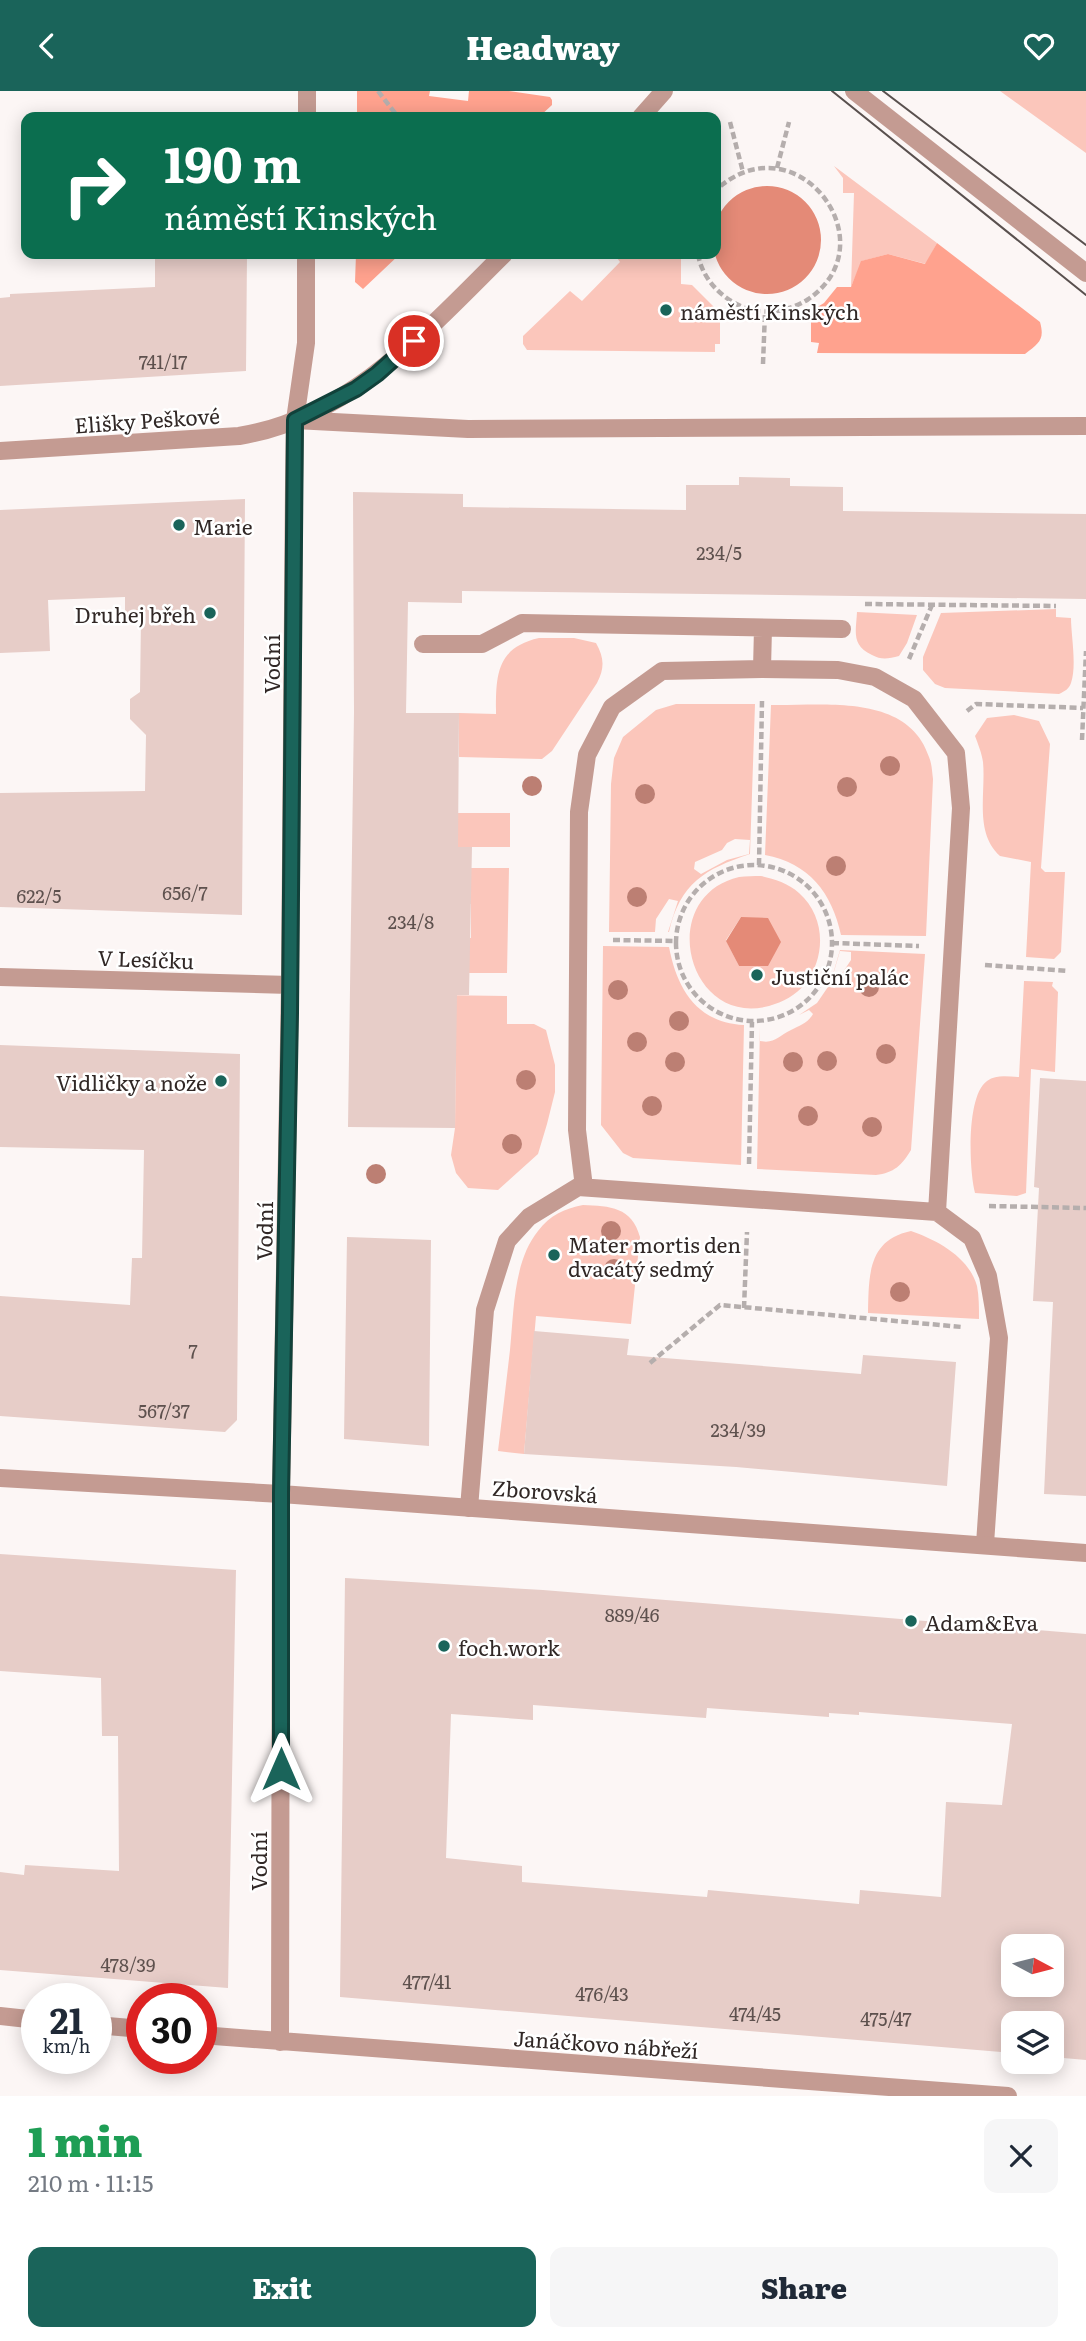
<!DOCTYPE html>
<meta charset="utf-8">
<style>
:root{--surface:#fff;--page:#f6f6f7;--text:#1f2937;--muted:#747a83;--accent:#1a645a}
body{margin:0;font-family:Literata,serif;background:var(--page);color:var(--text);height:100vh;display:flex;flex-direction:column;font-size:26px;white-space:nowrap}
*{box-sizing:border-box;margin:0}
p{font-size:23px;color:var(--muted)}
.icon{flex:none;width:38px;height:38px;fill:none;stroke:currentColor;stroke-width:2;stroke-linecap:round;stroke-linejoin:round}
.map{position:relative;height:2005px;overflow:hidden}
.sheet{display:flex;flex-direction:column;background:var(--surface);flex:1}
.sheet>*{flex:none}
.guide{position:absolute;left:21px;top:21px;width:700px;height:147px;border-radius:14px;box-shadow:0 4px 18px #0003;background:#0b6e4f;color:#fff;overflow:hidden}
.needle{width:46px;rotate:97deg}
.buttons{position:absolute;left:1001px;top:1843px;display:grid;gap:14px}
.buttons a{display:grid;place-items:center;width:63px;height:63px;border-radius:14px;background:var(--surface);box-shadow:0 4px 18px #0003;font-size:35px}
.speed{position:absolute;left:21px;top:1892px;display:flex;gap:14px;font-size:35px;font-weight:700;text-align:center}
.speed>*{display:grid;place-content:center;width:91px;height:91px;border-radius:50%;background:var(--surface);box-shadow:0 4px 18px #0003;line-height:1}
.speed small{font-size:18px;font-weight:400}
.speed .limit{border:10px solid #d22;background:#fff;color:#111}
.pin{position:absolute;display:grid;place-items:center;width:60px;height:60px;color:#fff;margin:-30px;border:4px solid #fff;border-radius:50%;box-shadow:0 2px 7px #0007}
.me{position:absolute;width:77px;margin:-38px;rotate:0deg;stroke-linejoin:round;filter:drop-shadow(0 0 5px #0008)}
.turn{display:flex;align-items:center;gap:24px;height:147px;padding:0 28px;font-size:32px}
.turn .icon{width:91px;height:91px;stroke-width:2.5}
.turn b{display:block;font-size:49px;line-height:60px}
.round{display:grid;place-items:center;flex:none;width:74px;height:74px;border-radius:14px;background:var(--page)}
.headline{display:flex;align-items:center;justify-content:space-between;height:119px;padding:0 28px}
h1{font-size:42px;font-weight:800;line-height:52px;color:#1e9e55}
.cta{display:flex;gap:14px;margin-top:auto;padding:14px 28px}
.cta a{flex:1;height:80px;border-radius:14px;background:var(--accent);color:#fff;font-size:28px;font-weight:800;line-height:80px;text-align:center}
.cta a+a{background:var(--page);color:var(--text)}
header{display:flex;justify-content:space-between;align-items:center;height:91px;padding:0 28px;background:var(--accent);color:#fff;font-size:32px;font-weight:800}
.map>svg:first-child{display:block}
.green{fill:#fbc6bb;fill-rule:evenodd}
.forest{fill:#ffa28e}
.water{fill:#e48a77}
.building{fill:#e7cdc8;fill-rule:evenodd}
.lines{fill:none;stroke-linecap:round;stroke-linejoin:round}
.path{stroke:#b5aead;stroke-width:4.5;stroke-dasharray:7 3.5;stroke-linecap:butt}
.service{stroke:#c49b92;stroke-width:18}
.minor{stroke:#c49b92;stroke-width:18}
.tertiary{stroke:#c49b92;stroke-width:18}
.tram{stroke:#59504e;stroke-width:2}
.tree{fill:#bc7f73}
.route-casing{stroke:#11413a;stroke-width:18}
.route{stroke:#1a645a;stroke-width:12}
.poi-dot{fill:#1a645a;stroke:#fff;stroke-width:2.5}
.labels{text-anchor:middle;dominant-baseline:central;stroke-width:5;stroke-linejoin:round;paint-order:stroke}
.number-label{font-size:18px;fill:#5e514e}
.poi-label{font-size:21px;fill:#312826;stroke:#fff;text-anchor:start}
.street-label{font-size:21px;fill:#312826;stroke:#fff}
</style>
<header><svg class="icon" aria-label="back" viewBox="0 0 24 24"><path d="M15 5l-7 7 7 7"/></svg>Headway<svg class="icon" aria-label="heart" viewBox="0 0 24 24"><path d="M12 20l-8-8c-3-5 5-10 8-4 3-6 11-1 8 4z"/></svg></header>
<div class="map">
<svg width="1086" height="2005" viewBox="0 0 1086 2005">
<rect width="100%" height="100%" fill="#fcf6f5"/>
<path class="green" d="M1000,0H1086V62Z
M834,75L937,152L926,173L888,163L862,170L851,196L854,102H843V87Z
M614,163H681V193L692,194L720,222V253H715V261L527,259L523,253V245L570,200L582,210L620,171Z
M1056,518V526L1071,527C1071,544 1077,575 1071,592C1069,598 1065,600 1059,603L945,597L935,593L923,579V566L941,522Z
M857,521L917,524L907,552L899,565C888,568 881,569 872,564C851,554 856,541 857,521Z
M539,547H574L596,552C604,566 605,577 597,592L552,660L542,668L459,666V622L496,623C496,586 495,557 539,547Z
M676,613H755L750,763C705,778 680,792 669,841H609L611,693L614,667L623,646L656,619ZM735,748L750,749L749,763L727,769L701,783L694,778L695,771L722,759L727,752ZM669,808L678,810L668,841H655L656,828Z
M771,614C824,615 908,602 929,666C932,673 932,681 933,688L926,845L841,844C832,802 809,772 765,764Z
M1014,624L1039,630L1050,653L1041,777L1045,781H1065L1061,861L1054,868L1026,866L1031,771L1000,765C974,742 986,702 983,671C982,663 978,653 975,645L987,627Z
M435,722H510V756H435Z
M435,777H509L507,882H434V847H471V813H435Z
M761,785C774,788 788,792 799,802C826,826 826,866 805,893C796,904 783,911 769,915C687,937 655,806 739,786C746,785 754,785 761,785ZM741,826L739,875L726,849Z
M603,855L669,856C677,898 697,932 744,934L741,1074L633,1067L623,1062L601,1034Z
M840,859L925,863L911,1059C902,1074 894,1082 876,1084L757,1078L760,936L787,931L760,936V950C775,953 778,945 791,939C800,934 807,933 813,923L809,919L799,924L817,912L830,893ZM840,860L851,861V869L841,884L838,895L834,897L830,894Z
M1024,890L1053,891L1052,895L1058,901L1055,981L1031,978L1026,1102L1017,1105L975,1102C969,1079 966,1005 987,990C997,983 1008,986 1019,986Z
M434,904L507,905V933H534L546,939L555,974V1001L547,1033L538,1063L498,1099L468,1097L456,1082L451,1064L455,1037L456,938Z
M583,1114C610,1115 632,1116 640,1146L631,1233L536,1225L524,1363L498,1360C502,1327 506,1293 510,1259C514,1221 513,1171 538,1140C550,1124 564,1118 583,1114Z
M911,1140C937,1149 969,1166 977,1195C979,1205 979,1217 979,1228L868,1222C869,1186 867,1149 911,1140Z"/>
<path class="forest" d="M357,0H430L429,5L468,10L469,0H509L550,6L552,9V14L539,26H357Z
M937,152L1040,231C1045,249 1039,252 1025,263L817,262L819,252L811,251V220L824,212L837,196H851L861,170L888,163L925,173Z
M356,163H400L363,198L355,191Z"/>
<path class="water" d="M713 149a54 54 0 1 1 108 0a54 54 0 1 1-108 0Z
M741,826L768,827L781,851L768,875H739L726,850Z"/>
<path class="building" d="M155,163H247L246,280L0,295V207L10,206V203L155,196Z
M739,386L790,387V395L843,396V420L1086,423V508L462,500V512L408,511L406,622H459L458,756H472L469,904H457L455,1037L348,1036L354,621L353,401L463,403V416L686,419V394H739Z
M245,408L242,824L0,816V702L145,700L146,644L130,628V608L140,601L141,528H125V506L48,509L50,560L0,562V419Z
M0,954L240,963L237,1329L225,1341L0,1325V1205L130,1214L132,1167H142L144,1059L0,1056Z
M1040,987L1086,990V1405L1044,1403L1053,1211L1033,1210L1039,1097L1034,1096Z
M347,1146L431,1149L429,1355L344,1348Z
M534,1240L629,1248L627,1264L861,1283L863,1264L956,1271L947,1395L736,1376L524,1363Z
M0,1463L236,1479L228,1897L0,1879V1781L24,1784L25,1774L119,1780L118,1645H102L101,1587L0,1580Z
M345,1487L543,1499L1086,1543V1969L1052,1966V1932H1013V1962L340,1906ZM533,1614L706,1627L707,1617L829,1626V1622L859,1624V1621L1012,1633L1002,1714L946,1711L941,1806L860,1799L859,1813L708,1799L707,1806L522,1791V1775L446,1767L451,1623L533,1629ZM1013,1855H1052V1894H1013Z"/>
<g class="lines">
<path class="path" d="M378,0L398,26
M730,31L743,81
M777,77L789,31
M698,163C702,188 722,208 745,217C766,224 789,220 807,209C892,153 796,26 716,99
M763,273L765,221
M865,513L1056,515
M909,568L932,514
M967,620L976,613L1083,617
M1082,649L1086,560
M759,774L762,610
M676 852a78 78 0 1 1 156 0a78 78 0 1 1-156 0Z
M613,849L675,850
M832,852L919,855
M985,874L1068,880
M749,1073L752,931
M989,1115L1086,1117
M744,1217L747,1141
M650,1272L720,1214L962,1236"/>
<path class="service" d="M423,553H482L522,532L842,538
M762,578L763,537
M584,1096L577,1039L579,721L587,664L612,616L662,580L762,578L838,579L875,586L914,608L956,662L961,717L937,1121
M469,1417L485,1219L507,1150L529,1126L578,1096L937,1121L972,1147L988,1185L999,1247L985,1453"/>
<path class="minor" d="M854,0L1086,182
M307,26V0
M295,329L468,338L1086,335
M0,886L290,894
M0,1387L281,1403L1086,1462
M0,1925L37,1929
M96,1934L142,1938
M201,1944L1008,2005
M280,1951L281,1403L290,894L294,393L295,329L306,252V163"/>
<path class="tertiary" d="M641,26L664,0
M0,360L239,345C350,327 428,238 504,163"/>
<path class="tram" d="M832,0L1086,204
M883,0L1086,154"/>
</g>
<g class="tree">
<circle cx="890" cy="675" r="10"/>
<circle cx="532" cy="695" r="10"/>
<circle cx="847" cy="696" r="10"/>
<circle cx="645" cy="703" r="10"/>
<circle cx="836" cy="775" r="10"/>
<circle cx="637" cy="806" r="10"/>
<circle cx="869" cy="896" r="10"/>
<circle cx="618" cy="899" r="10"/>
<circle cx="679" cy="930" r="10"/>
<circle cx="637" cy="951" r="10"/>
<circle cx="886" cy="963" r="10"/>
<circle cx="827" cy="970" r="10"/>
<circle cx="675" cy="971" r="10"/>
<circle cx="793" cy="971" r="10"/>
<circle cx="526" cy="989" r="10"/>
<circle cx="652" cy="1015" r="10"/>
<circle cx="808" cy="1025" r="10"/>
<circle cx="872" cy="1036" r="10"/>
<circle cx="512" cy="1053" r="10"/>
<circle cx="376" cy="1083" r="10"/>
<circle cx="611" cy="1140" r="10"/>
<circle cx="614" cy="1178" r="10"/>
<circle cx="900" cy="1201" r="10"/>
</g>
<g class="lines">
<g class="route-casing">
<path id="route" d="M281,1678V1402L290,922L295,329L356,298L377,283L414,250"/>
</g>
<use href="#route" class="route"/>
</g>
<g class="poi-dot">
<circle cx="666" cy="219" r="7"/>
<circle cx="179" cy="434" r="7"/>
<circle cx="210" cy="522" r="7"/>
<circle cx="757" cy="884" r="7"/>
<circle cx="221" cy="990" r="7"/>
<circle cx="554" cy="1164" r="7"/>
<circle cx="911" cy="1530" r="7"/>
<circle cx="444" cy="1555" r="7"/>
</g>
<g class="labels">
<g class="number-label">
<text x="163" y="270">741/17</text>
<text x="719" y="461">234/5</text>
<text x="185" y="801">656/7</text>
<text x="39" y="804">622/5</text>
<text x="411" y="830">234/8</text>
<text x="193" y="1259">7</text>
<text x="164" y="1319">567/37</text>
<text x="738" y="1338">234/39</text>
<text x="632" y="1523">889/46</text>
<text x="128" y="1873">478/39</text>
<text x="427" y="1890">477/41</text>
<text x="602" y="1902">476/43</text>
<text x="755" y="1922">474/45</text>
<text x="886" y="1927">475/47</text>
</g>
<g class="poi-label">
<text x="680" y="219">náměstí Kinských</text>
<text x="193" y="434">Marie</text>
<text x="196" y="522" text-anchor="end">Druhej břeh</text>
<text x="771" y="884">Justiční palác</text>
<text x="207" y="990" text-anchor="end">Vidličky a nože</text>
<text x="568" y="1152">Mater mortis den<tspan x="568" dy="24">dvacátý sedmý</tspan></text>
<text x="925" y="1530">Adam&amp;Eva</text>
<text x="458" y="1555">foch.work</text>
</g>
<g class="street-label">
<text transform="translate(147 328) rotate(-4)">Elišky Peškové</text>
<text transform="translate(270 573) rotate(-90)">Vodní</text>
<text transform="translate(146 867) rotate(2)">V Lesíčku</text>
<text transform="translate(263 1140) rotate(-89)">Vodní</text>
<text transform="translate(545 1399) rotate(4)">Zborovská</text>
<text transform="translate(257 1770) rotate(-90)">Vodní</text>
<text transform="translate(606 1952) rotate(4)">Janáčkovo nábřeží</text>
</g>
</g>
</svg>
<div class="buttons">
<a><svg class="needle" viewBox="-14 -14 28 28"><path d="M0-13l5 13h-10z" fill="#e53935"/><path d="M0 13l5-13h-10z" fill="#747a83"/></svg></a>
<a><svg class="icon" aria-label="layers" viewBox="0 0 24 24"><path d="M12 4l9 5-9 5-9-5zM3 14l9 5 9-5"/></svg></a>
</div>
<div class="speed"><div>21<small>km/h</small></div><div class="limit">30</div></div>
<div class="pin" style="left:414px;top:250px;background:#d93025"><svg class="icon" aria-label="arrive" viewBox="0 0 24 24"><path d="M6 21V4h12l-3 4 3 4H6"/></svg></div>
<svg class="me" style="left:281px;top:1678px" viewBox="-20 -20 40 40"><path d="M0-17L14 15 0 8-14 15z" fill="#1a645a" stroke="#fff" stroke-width="4"/></svg>
<div class="guide">
<div class="turn"><svg class="icon" aria-label="right" viewBox="0 0 24 24"><path d="M7 20v-9h11M14 6l5 5-5 5"/></svg><div><b>190 m</b>náměstí Kinských</div></div>
</div>
</div>
<section class="sheet">
<div class="headline"><div><h1>1 min</h1><p>210 m · 11:15</p></div><a class="round"><svg class="icon" aria-label="close" viewBox="0 0 24 24"><path d="M6 6l12 12M18 6L6 18"/></svg></a></div>
<div class="cta"><a>Exit</a><a>Share</a></div>
</section>
